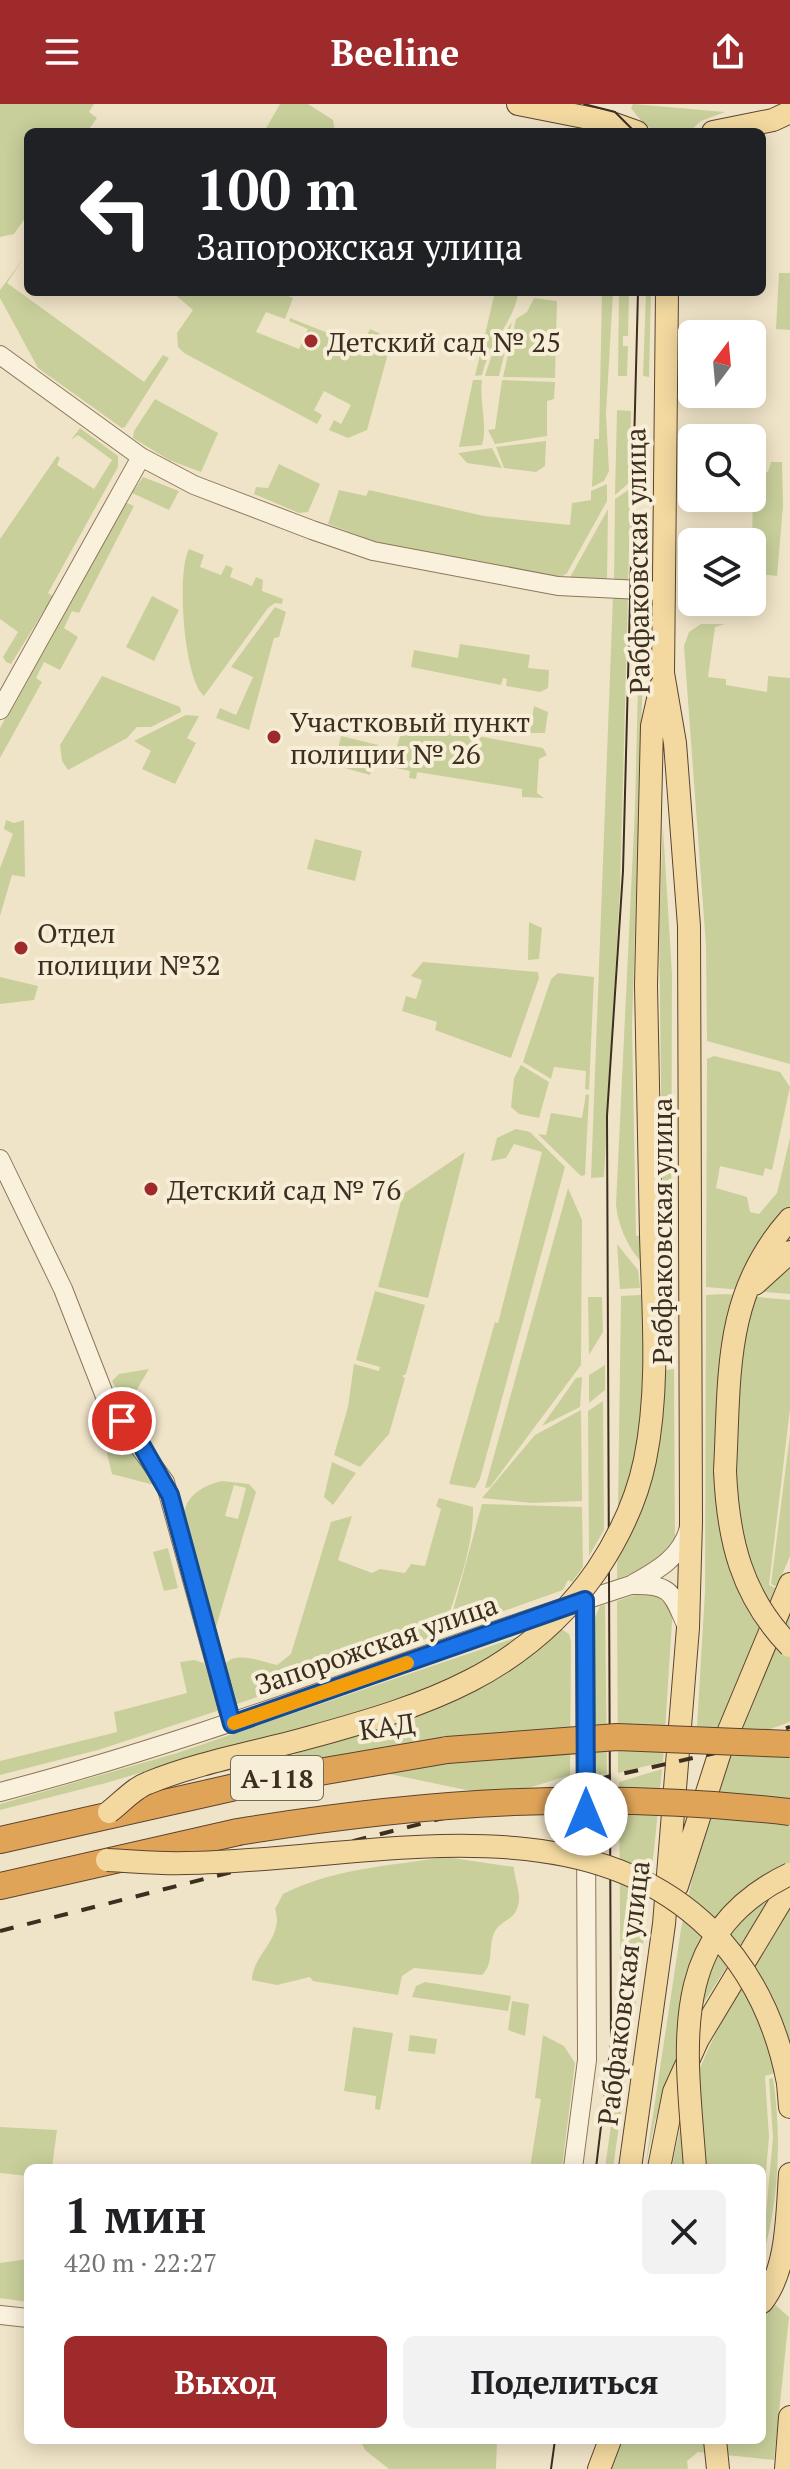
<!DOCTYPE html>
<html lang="ru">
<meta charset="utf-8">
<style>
:root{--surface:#fff;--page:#f2f2f2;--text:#202124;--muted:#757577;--accent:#9e2a2b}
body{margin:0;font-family:"PT Serif",serif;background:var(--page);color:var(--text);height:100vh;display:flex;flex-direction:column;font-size:30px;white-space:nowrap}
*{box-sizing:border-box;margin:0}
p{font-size:26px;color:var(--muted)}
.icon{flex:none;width:44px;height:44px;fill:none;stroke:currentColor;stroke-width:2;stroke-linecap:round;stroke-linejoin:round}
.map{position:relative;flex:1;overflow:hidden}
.side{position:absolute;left:24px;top:2060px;width:742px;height:280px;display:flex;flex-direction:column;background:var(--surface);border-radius:12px;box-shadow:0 4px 20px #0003}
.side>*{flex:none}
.hud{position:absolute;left:24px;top:24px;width:742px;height:168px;border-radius:12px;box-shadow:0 4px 20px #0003;background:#202124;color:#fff;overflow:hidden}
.needle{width:52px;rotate:16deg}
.buttons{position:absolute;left:678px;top:216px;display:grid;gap:16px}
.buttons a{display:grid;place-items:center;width:88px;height:88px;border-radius:12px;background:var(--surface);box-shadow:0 4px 20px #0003;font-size:40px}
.pin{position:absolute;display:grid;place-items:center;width:68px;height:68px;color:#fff;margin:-34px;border:4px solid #fff;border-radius:50%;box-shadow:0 2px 8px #0007}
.me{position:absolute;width:88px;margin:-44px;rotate:0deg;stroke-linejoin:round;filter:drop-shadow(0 0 6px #0008)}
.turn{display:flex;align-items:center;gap:28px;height:168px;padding:0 40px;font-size:36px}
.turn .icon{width:104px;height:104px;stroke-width:2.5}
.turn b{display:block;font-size:56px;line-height:68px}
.round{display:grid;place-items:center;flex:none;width:84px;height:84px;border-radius:12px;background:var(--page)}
.head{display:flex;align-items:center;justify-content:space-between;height:136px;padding:0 40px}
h1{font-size:48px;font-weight:700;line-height:60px}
.button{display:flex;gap:16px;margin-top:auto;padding:16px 40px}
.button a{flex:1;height:92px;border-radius:12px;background:var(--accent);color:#fff;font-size:32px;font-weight:700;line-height:92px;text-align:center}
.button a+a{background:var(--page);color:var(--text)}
header{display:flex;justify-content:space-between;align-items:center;height:104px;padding:0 40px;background:var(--accent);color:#fff;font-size:36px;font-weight:700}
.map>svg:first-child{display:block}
.green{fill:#c9cf9b;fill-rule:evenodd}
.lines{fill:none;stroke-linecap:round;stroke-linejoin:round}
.minor-casing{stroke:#8d765c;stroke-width:20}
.major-casing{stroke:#5b4430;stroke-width:24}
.highway-casing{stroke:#5b4430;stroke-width:28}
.minor{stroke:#faf1dc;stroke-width:18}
.major{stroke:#f3d9a0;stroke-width:22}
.highway{stroke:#e0a458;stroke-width:26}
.tram{stroke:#3d2e20;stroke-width:2}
.rail{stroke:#3d2e20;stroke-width:4;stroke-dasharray:14 14;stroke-linecap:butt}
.major-bridge-casing{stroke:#5b4430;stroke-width:24;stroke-linecap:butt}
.highway-bridge-casing{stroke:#5b4430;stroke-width:28;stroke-linecap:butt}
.major-bridge{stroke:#f3d9a0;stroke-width:22}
.highway-bridge{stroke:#e0a458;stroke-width:26}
.route-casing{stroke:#114b97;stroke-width:20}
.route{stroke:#1a73e8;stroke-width:14}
.slow{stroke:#f59e0b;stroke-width:14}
.poi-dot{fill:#9e2a2b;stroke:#f7eed8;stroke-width:3}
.labels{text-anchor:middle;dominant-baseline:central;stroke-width:8;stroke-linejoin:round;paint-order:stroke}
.shield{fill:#f7eed8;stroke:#756857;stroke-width:2}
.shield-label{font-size:26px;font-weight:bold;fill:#3d2e20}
.poi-label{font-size:28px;fill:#3d2e20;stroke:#f7eed8;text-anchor:start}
.street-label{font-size:28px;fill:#3d2e20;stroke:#f7eed8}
</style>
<header><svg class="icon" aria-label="menu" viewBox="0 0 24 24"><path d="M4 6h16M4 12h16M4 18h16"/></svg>Beeline<svg class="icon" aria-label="share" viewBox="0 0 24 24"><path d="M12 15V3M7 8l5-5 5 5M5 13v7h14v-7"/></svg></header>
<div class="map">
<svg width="790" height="2365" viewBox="0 0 790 2365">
<rect width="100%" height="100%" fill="#f0e4c8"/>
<path class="green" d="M0,0H94L89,8L97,14L87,28H28V110L14,130L0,133Z
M280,0H308L333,16L335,28H264Z
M633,0L725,8L701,17L689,28C657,28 651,31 631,4Z
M23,155L7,179L144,278L163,251L169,254L125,323L122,324L38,264L0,194V186Z
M779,169H790V226L776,225Z
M172,188H278L293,194L285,215L266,208L256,228L299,245L308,225L289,217L290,214L358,241L361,245L370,225L392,235L367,326L348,334L329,326L334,316L341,320L351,301L324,287L314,306L322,311L317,320L184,249L178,243L177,229L193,206Z
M495,188L518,191C512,220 489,240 482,271L475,272Z
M602,188H613L606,310L609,367L604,377L592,383L594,335H599Z
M619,188H629L628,232H623V242H628L627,272H618Z
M646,188H651L649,273L643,272Z
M534,194L557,197L555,274L503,273L516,215L527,208Z
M512,218L499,272H485L494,244Z
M473,276H482C479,298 488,321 482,341L459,343Z
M502,276L555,278L554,295L547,297V332L495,340L488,326L495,325Z
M155,295L218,329L201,368L169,356L133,334L134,327Z
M617,306L631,307L630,378L615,391Z
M80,324L118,352V363L48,489L53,492L11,560L6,558L3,553L18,528L0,515V435L57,352L60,354L57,361L94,385L112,356L78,331L71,336Z
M546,337L545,362L536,368L504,364L496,343Z
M492,344L502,364L467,359L458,349Z
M771,358H782L783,402L777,472L752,469L761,468L762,457L752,456L753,367L768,368Z
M279,360L320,380L308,408L299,409L254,390L256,383L268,384Z
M143,373L179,387L169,406L132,389Z
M607,380V397L567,469L561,473L390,443L328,420L339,386L366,392L369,386L484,412L570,421L572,399L591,396V387Z
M631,384L628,479L614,478L615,395Z
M122,397L134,402L79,509L72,507L64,524L78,533L60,566L44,558L36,574L42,578L0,654V624Z
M608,405L607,477L569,475Z
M189,445L204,451L200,463L221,471L226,461L233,464L230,473L252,482L256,473L263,476L262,487L283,495L282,500L275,499L268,504L204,592C184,576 176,469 189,445Z
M683,472H692V498H739L735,505L696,503L685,496Z
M152,492L179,506L154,557L126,543Z
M613,492H628L620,785L604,1073L591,1074Z
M640,497L645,502L632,922L636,1132L663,1130L659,823L663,723L672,870L671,1181C640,1165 619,1134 616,1100L635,704Z
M275,503L286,508L279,533L274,534L249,626L216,614L220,604L236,611L253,573L231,563Z
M701,520H725L715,523L708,573L726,575V581L767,588L768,572L790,574V960L707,937L706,842L684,542L689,528Z
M460,540L530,551L528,564L549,566L548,584L540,588L506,582L507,575L503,574L501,581L411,563L414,546L458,554Z
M102,572L180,603L181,608L151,623H137L127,634L68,666L62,657L60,641Z
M534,602L548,608L545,629H530Z
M186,611L199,612L187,634L196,639L175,680L142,665L151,647L134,637Z
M419,621L543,644L547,651L539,655L537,689L544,694L522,693V685L417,668L416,675L409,674L410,667L396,664L392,659L400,632L394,628Z
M341,632L378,641L370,671L334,661Z
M6,716L14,719L24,716L25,773L12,771L0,812V764L13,730L4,725Z
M315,735L362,747L355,777L307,765Z
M529,818L542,824L539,855L528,856Z
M423,858L538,868L539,874L511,954L435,926L437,918L402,907L406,892L416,895L422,876L411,872Z
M558,869L594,873L589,986L585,985L586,967L554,963L551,975L523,958L551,875Z
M0,873L38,882L34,896L0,900Z
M714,952L780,968L790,983L772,1066L765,1064L763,1072L720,1062L716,1084L747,1093L750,1108L759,1110L777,1089L790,1034V1190L706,1183L707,955Z
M521,961L549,978L539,1014L519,1010L511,1003L514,974Z
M586,990L589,991L585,1071L581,1072L538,1030L546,1031L551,1009L582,1014Z
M516,1025L530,1028L565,1063L480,1375L475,1384L449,1380L495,1218L498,1219L542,1048L514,1040L506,1054L491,1057L497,1034Z
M465,1048L428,1194L378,1183L403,1090Z
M568,1084L582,1116L581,1261L490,1383L485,1384Z
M617,1140L638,1166L640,1184L620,1185Z
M375,1187L425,1201L406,1270L402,1272L405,1274L389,1330L360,1363L334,1351L348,1303L354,1260L379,1267L380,1263L356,1256Z
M657,1190L660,1267L674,1265L675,1436L659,1460L617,1475L621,1192Z
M725,1190L790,1196V1305L769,1481L778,1485L716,1639L696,1640L705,1487L706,1191Z
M588,1193H602L603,1228L589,1251Z
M605,1261V1286L589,1299V1271Z
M149,1265L126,1304L112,1277L119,1270Z
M582,1273L580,1303L542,1322L576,1274Z
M603,1297L604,1426L589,1452L588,1307Z
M581,1306L582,1397L532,1399L482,1394L535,1331Z
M98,1311L112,1322L158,1382L112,1370Z
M790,1330V1452L777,1483L771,1480Z
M332,1358L356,1369L333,1401L324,1393Z
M222,1377L249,1380L256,1388L214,1530L183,1417C183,1394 200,1382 222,1377ZM234,1381L246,1384L238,1415L225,1412Z
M439,1394L473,1403C474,1445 455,1490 443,1529L231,1602L224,1562C234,1545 261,1558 277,1561L291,1550L331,1418L352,1412L338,1456L372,1469L380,1465L405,1469L411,1460L425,1462L441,1405L436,1402Z
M482,1400L582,1403L583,1463L572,1478L568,1476L563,1486L453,1525L449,1521Z
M168,1444L178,1484L164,1487L153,1448Z
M652,1485L673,1502L663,1658L618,1669L617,1497Z
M605,1501L607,1670L595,1671L594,1516L600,1502Z
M790,1503V1618L734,1638Z
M549,1517L569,1530L571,1538L570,1671L500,1693L240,1639L106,1679L0,1706V1700L177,1649L517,1533Z
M194,1556L204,1559L220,1606L98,1646L0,1671V1657L117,1628L114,1608L187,1589L180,1558Z
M790,1627V1763L705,1897L677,1950L655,2017L645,2064L681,1825L699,1744L729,1650Z
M662,1665C650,1799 632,1931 613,2064H605L621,1950L619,1678Z
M446,1753L514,1763C514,1778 524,1791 516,1807C512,1816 499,1818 494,1829C488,1843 494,1861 482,1871L414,1864L402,1872L398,1891L313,1877L310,1873L277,1881L252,1876C252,1851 285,1834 275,1805L283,1790C334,1764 390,1762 446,1753Z
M790,1802V1965L765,1972L769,2033L762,2114V2064H672C690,1956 735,1893 790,1802Z
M425,1878L511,1892L508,1907L412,1893L416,1882Z
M512,1897L529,1900L525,1932L508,1926Z
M353,1923L393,1929L380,2006L375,2005L376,1992L344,1987Z
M410,1931L437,1935L435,1950L408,1947Z
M543,1931L564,1942L575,1959L562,2064H530L541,1995L535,1994Z
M773,1974C782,2032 779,2099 762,2155L773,2033L769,1975Z
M0,2023L57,2026L52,2064H28V2072L0,2069Z
M28,2155V2198L0,2194V2159Z
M773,2199L789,2213L774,2356L698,2348L687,2357L688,2365H610L619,2336H762V2209Z
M360,2336H497L496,2365H389L365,2346Z"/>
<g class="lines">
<g class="minor-casing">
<path id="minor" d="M0,251L141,353L194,381L312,426L373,447L558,482L662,487
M0,606L141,353
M0,1055L63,1185L108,1300L165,1378L232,1620
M633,1481C673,1480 672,1490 687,1523
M0,1688C215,1632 420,1549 631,1481C656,1467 681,1454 689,1424
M573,2064L587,1956L585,1496
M0,2211L28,2214"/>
</g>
<g class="major-casing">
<path id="major" d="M518,0L609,18L637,28
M713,28L773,16L790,8
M651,1131L646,881L652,622L661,582
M755,1180L790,1148
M725,1367C730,1272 723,1190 790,1115
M677,1782L720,1648L790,1480
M788,1979L790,2003
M630,2064L664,1820L688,1524L691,1418L689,822L675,639L663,569L667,188
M659,2064L674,1988L698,1935L790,1782
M762,2198C788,2165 787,2111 790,2070
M715,2336L718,2365
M599,2365L610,2336
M786,2365L790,2313"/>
</g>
<g class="highway-casing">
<path id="highway" d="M0,1736L244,1681L447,1646
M0,1782L238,1728"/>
</g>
<use href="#minor" class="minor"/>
<use href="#major" class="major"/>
<use href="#highway" class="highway"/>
<path class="tram" d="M584,0L615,8L635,28
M596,2064L611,1938L607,1012L623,767L638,188
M551,2365L555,2336"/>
<path class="rail" d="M0,1827L585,1678L720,1648L790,1623"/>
<g class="major-bridge-casing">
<path id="major-bridge" d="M725,1367C728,1435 741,1492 790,1542
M109,1708C121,1699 134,1684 148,1679C199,1658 258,1648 311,1633C427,1601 525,1570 597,1466C619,1433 637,1395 645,1356C660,1282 653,1206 651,1131
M107,1756C133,1757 159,1760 186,1759C354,1758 575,1692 710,1825C752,1867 777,1921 788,1979
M695,2064C687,1948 663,1830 790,1770"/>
</g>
<g class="highway-bridge-casing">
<path id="highway-bridge" d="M447,1646L617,1633L790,1640
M238,1728C427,1697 599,1686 790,1708"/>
</g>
<use href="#major-bridge" class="major-bridge"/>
<use href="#highway-bridge" class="highway-bridge"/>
</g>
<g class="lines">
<g class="route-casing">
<path id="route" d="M122,1317L142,1342L170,1391L232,1620L585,1496L586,1710"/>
</g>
<use href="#route" class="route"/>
<path class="slow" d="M234,1619L407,1559"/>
</g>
<g class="poi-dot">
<circle cx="311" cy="237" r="8"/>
<circle cx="274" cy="633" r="8"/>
<circle cx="21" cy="844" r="8"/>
<circle cx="151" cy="1085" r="8"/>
</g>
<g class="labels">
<rect class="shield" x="231" y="1652" width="92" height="44" rx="6"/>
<g class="shield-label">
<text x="277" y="1674">А-118</text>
</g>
<g class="poi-label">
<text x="327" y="237">Детский сад № 25</text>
<text x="290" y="617">Участковый пункт<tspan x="290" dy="32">полиции № 26</tspan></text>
<text x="37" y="828">Отдел<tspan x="37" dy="32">полиции №32</tspan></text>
<text x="167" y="1085">Детский сад № 76</text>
</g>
<g class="street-label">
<text transform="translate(637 457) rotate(-91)">Рабфаковская улица</text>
<text transform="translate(661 1127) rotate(-90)">Рабфаковская улица</text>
<text transform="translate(376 1540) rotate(-19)">Запорожская улица</text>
<text transform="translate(387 1622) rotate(-8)">КАД</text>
<text transform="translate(623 1889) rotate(-83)">Рабфаковская улица</text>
</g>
</g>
</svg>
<div class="buttons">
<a><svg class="needle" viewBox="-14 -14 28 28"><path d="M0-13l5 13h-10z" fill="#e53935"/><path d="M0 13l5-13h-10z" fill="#757577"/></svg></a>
<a><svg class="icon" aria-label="search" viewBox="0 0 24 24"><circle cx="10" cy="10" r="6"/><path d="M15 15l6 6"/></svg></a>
<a><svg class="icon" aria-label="layers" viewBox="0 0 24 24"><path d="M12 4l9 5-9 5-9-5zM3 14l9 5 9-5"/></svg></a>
</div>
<div class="pin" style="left:122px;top:1317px;background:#d93025"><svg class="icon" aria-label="arrive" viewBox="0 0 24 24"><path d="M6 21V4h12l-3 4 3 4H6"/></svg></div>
<svg class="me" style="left:586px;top:1710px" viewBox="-20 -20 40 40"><circle r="19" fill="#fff"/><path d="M0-13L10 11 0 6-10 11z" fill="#1a73e8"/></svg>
<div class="hud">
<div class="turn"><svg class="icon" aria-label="left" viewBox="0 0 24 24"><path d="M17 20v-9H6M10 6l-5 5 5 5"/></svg><div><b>100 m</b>Запорожская улица</div></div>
</div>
<section class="side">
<div class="head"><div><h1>1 мин</h1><p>420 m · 22:27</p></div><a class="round"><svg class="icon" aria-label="close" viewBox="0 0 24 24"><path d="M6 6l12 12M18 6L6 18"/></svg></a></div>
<div class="button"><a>Выход</a><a>Поделиться</a></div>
</section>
</div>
